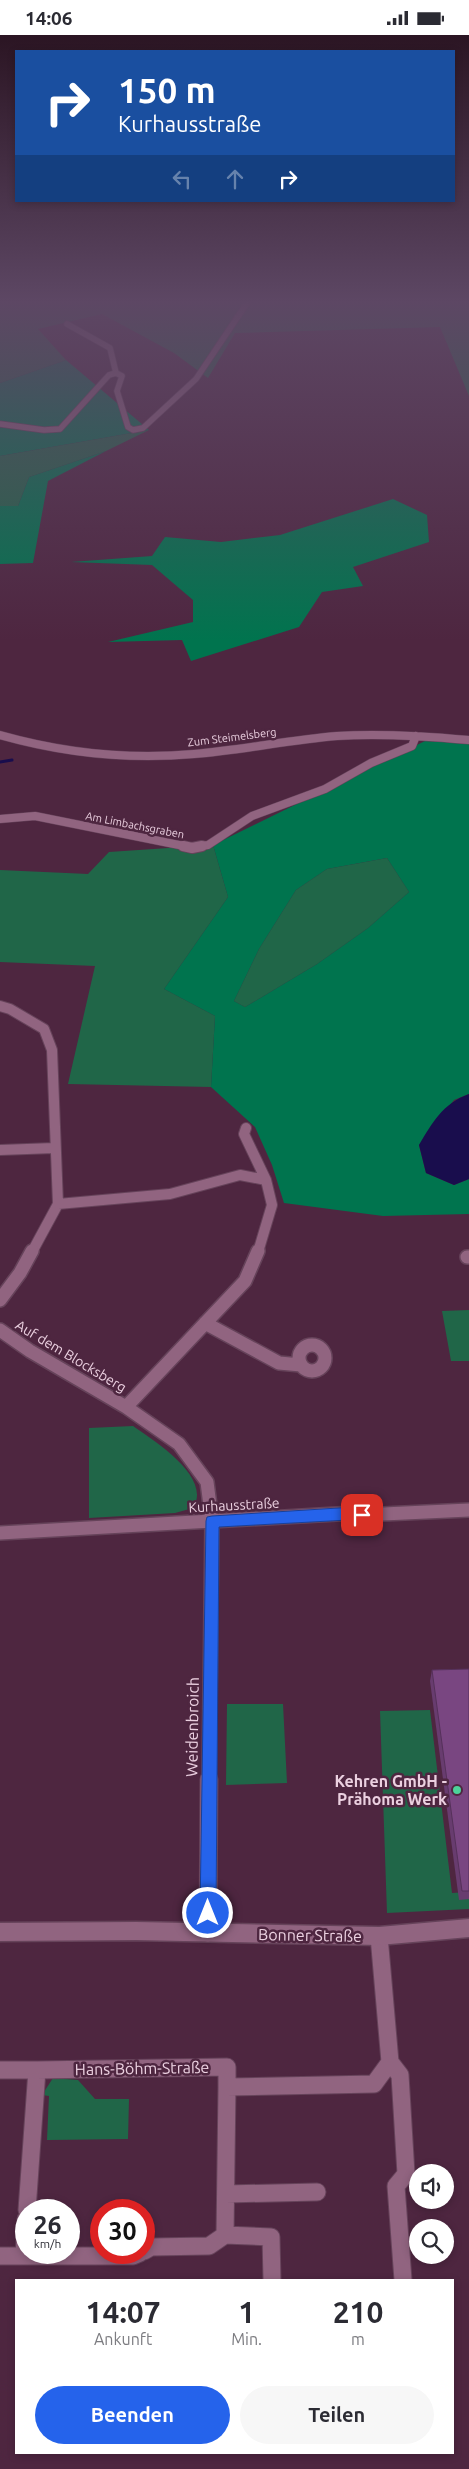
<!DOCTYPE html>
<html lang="de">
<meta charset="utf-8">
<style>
:root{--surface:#fff;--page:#f7f7f7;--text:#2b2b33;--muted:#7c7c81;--accent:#2563eb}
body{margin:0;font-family:Ubuntu,sans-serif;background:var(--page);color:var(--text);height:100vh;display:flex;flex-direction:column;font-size:19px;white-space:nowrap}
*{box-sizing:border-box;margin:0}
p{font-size:16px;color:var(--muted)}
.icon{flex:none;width:28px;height:28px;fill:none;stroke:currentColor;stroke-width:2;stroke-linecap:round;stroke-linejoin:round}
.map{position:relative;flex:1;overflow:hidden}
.details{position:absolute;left:15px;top:2244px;width:439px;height:175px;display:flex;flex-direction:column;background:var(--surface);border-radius:0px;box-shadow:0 2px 8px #0003}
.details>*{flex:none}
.banner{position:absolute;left:15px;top:15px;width:440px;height:152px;border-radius:0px;box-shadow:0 2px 8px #0003;background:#1a4fa0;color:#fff;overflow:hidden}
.tools{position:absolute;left:409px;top:2129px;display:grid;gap:10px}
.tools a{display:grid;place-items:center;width:45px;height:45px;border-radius:50%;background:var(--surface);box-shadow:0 2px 8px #0003;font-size:25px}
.speed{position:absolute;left:15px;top:2164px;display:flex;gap:10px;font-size:25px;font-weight:700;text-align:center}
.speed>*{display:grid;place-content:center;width:65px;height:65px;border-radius:50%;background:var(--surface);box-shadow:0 2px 8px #0003;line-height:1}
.speed small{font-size:12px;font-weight:400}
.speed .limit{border:8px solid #d22;background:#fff;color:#111}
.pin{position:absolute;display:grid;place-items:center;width:42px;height:42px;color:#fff;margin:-21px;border-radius:10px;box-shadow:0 2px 8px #0006}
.me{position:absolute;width:55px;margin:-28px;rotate:0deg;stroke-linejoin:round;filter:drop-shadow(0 0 4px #0008)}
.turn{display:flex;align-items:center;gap:18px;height:105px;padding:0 20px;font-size:22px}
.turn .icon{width:65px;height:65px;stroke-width:2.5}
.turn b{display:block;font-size:35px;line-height:42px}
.lanes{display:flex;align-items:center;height:48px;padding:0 20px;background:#0003;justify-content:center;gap:25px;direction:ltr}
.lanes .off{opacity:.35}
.eta{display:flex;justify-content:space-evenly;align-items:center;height:85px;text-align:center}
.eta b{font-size:30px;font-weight:700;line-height:35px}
.button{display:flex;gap:10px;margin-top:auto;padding:10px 20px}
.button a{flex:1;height:58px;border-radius:30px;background:var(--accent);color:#fff;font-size:20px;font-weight:700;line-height:58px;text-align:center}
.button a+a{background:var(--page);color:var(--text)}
.status{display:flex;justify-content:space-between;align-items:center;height:35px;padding:0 25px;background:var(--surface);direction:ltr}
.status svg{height:14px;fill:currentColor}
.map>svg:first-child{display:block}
.green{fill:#206648}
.forest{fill:#00744e;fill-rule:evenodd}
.water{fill:#190d4d}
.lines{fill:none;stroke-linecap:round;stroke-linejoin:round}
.stream{stroke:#190d4d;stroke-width:3}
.minor-far4-casing{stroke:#66435a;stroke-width:7}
.minor-far3-casing{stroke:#66435a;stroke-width:9}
.minor-far2-casing{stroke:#66435a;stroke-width:12}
.minor-far1-casing{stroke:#66435a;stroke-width:16}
.minor-casing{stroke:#66435a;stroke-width:19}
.secondary-casing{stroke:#66435a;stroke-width:3}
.minor-far4{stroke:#916480;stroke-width:5.5}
.minor-far3{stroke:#916480;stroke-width:8}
.minor-far2{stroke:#916480;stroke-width:10}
.minor-far1{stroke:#916480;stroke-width:13}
.minor{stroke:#916480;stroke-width:17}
.secondary{fill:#916480;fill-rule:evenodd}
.wall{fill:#683c6f}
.building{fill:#794681;stroke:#55315a}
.route{fill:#2563eb;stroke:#184099}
.poi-dot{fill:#4cd39a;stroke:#4e2640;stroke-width:2}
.labels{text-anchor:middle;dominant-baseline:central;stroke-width:5;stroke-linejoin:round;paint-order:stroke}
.far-street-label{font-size:11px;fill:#ebd0e0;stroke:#4e2640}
.street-label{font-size:14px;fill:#ebd0e0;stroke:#4e2640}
.near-street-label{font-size:16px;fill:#ebd0e0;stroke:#4e2640}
.near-poi-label{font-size:16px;font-weight:bold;fill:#ebd0e0;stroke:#4e2640;text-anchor:end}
</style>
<div class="status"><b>14:06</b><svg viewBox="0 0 49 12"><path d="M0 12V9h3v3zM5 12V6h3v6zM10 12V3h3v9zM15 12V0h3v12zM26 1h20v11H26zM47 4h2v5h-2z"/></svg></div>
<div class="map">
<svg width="469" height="2434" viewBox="0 0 469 2434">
<rect width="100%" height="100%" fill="#4e2640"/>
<path class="green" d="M0,265H469V361L440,292L235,298L208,343L174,318L102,279L38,294L66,325L0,348Z
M149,395L106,416L29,442L18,471H0V421Z
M213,810L228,862L164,954L215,981L211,1052L68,1049L95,931L0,927V835L88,839L109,817Z
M387,823L409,857L368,893L317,929L245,972L234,966L259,914L296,855L327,834Z
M469,1275V1326H451L442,1276Z
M133,1391C153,1405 213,1442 193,1473L175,1478L89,1483V1393Z
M227,1669H283L287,1748L226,1750Z
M430,1675L452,1858L469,1857V1874L387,1878L380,1676Z
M53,2043L78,2045L95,2064H129L128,2104L47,2105L49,2061L42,2060Z"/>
<path class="forest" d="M66,325L149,395L0,421V348Z
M106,416L48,446L33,528L0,529V471H18L29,442Z
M393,464L427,480L429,507L353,532L363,551L322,557L299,592L191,626L182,605L108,607L193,587V565L152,530L71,527L152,521L165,502L221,507L280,500Z
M425,706L469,707V1059L454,1065L419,1110L426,1138L454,1150L469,1144V1179L383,1181L284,1168L272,1130L255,1092L211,1052L215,981L164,954L228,862L213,810ZM387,823L409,857L368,893L317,929L245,972L234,966L259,914L296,855L327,834Z"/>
<path class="water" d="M469,1059V1144L454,1150L426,1138L419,1110C433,1087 442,1069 469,1059Z"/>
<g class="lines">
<path class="stream" d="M0,727L12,725"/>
<g class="minor-far4-casing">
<path id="minor-far4" d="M67,289L110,313L116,338
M0,389L44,395L60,394L109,340L116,338L122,341L117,356L128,392L133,395L143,393L196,344L249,265"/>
</g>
<g class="minor-far3-casing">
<path id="minor-far3" d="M0,700C64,718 128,725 194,719C242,715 289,705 337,701C381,698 425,701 469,705
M0,784L35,781L189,812
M195,812L208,810L252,781L325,754L371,728L412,711L416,701"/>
</g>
<g class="minor-far2-casing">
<path id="minor-far2" d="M183,811L192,813L202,811
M0,971L10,974L44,994L52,1015L58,1169L170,1159L240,1140L266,1145L272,1170L258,1217
M246,1093L244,1099L266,1145
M0,1115L54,1113
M32,1217L58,1169"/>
</g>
<g class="minor-far1-casing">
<path id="minor-far1" d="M467,1222H469
M0,1265L20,1238L32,1216
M205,1288L279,1328L301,1330
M0,1295L30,1316L126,1372L179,1409L207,1447L212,1486L209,1745
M299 1323a13 13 0 1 1 26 0a13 13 0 1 1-26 0Z
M126,1372L245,1246L258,1216
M0,1498L354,1478L362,1480L469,1475"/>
</g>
<g class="minor-casing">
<path id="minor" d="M208,1898L209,1744
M379,1901L390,2027
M0,2035H37L27,2175
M37,2035L227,2032V2052
M226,2159L317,2157
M225,2200L227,2052L374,2049L390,2027L400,2040L406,2139L396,2151L403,2245
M144,2216L151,2212L209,2211L225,2200L271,2202L272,2245
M0,2221H133L140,2218
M24,2221L26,2184"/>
</g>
<g class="secondary-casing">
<path id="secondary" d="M469,1884V1902L379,1910L136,1905L0,1906V1888L136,1887L379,1892Z"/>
</g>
<use href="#minor-far4" class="minor-far4"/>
<use href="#minor-far3" class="minor-far3"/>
<use href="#minor-far2" class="minor-far2"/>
<use href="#minor-far1" class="minor-far1"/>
<use href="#minor" class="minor"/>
<use href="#secondary" class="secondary"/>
</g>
<path class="wall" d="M469,1634V1864L459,1865L430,1646L432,1635Z"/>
<path class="building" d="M469,1634V1856H462L432,1635Z"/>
<linearGradient id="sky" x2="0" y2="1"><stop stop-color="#2b1523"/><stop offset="0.44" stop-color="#5d4764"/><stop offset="1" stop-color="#5d4764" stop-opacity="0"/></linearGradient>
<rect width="469" height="606" fill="url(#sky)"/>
<path class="route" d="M354,1472L367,1476L369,1480L367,1484L219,1492L216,1878L214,1884L208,1886L203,1884L200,1878L206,1486L207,1482L212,1481Z"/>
<circle class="poi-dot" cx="457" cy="1755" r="5"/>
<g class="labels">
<g class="far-street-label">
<text transform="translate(232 702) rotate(-7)">Zum Steimelsberg</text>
<text transform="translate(135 790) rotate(11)">Am Limbachsgraben</text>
</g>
<g class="street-label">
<text transform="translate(71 1321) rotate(31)">Auf dem Blocksberg</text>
<text transform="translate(234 1470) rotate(-3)">Kurhausstraße</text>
</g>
<g class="near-street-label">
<text transform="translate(192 1692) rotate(-89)">Weidenbroich</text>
<text transform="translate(310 1900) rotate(1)">Bonner Straße</text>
<text transform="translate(142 2033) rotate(-1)">Hans-Böhm-Straße</text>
</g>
<g class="near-poi-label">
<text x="447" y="1746">Kehren GmbH -<tspan x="447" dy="18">Prähoma Werk</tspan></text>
</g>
</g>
</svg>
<div class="tools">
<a><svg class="icon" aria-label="sound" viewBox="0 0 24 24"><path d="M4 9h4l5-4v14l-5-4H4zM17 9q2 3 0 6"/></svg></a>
<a><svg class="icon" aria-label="search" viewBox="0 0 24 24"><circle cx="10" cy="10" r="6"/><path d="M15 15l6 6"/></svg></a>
</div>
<div class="speed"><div>26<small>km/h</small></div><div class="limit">30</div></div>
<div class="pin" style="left:362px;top:1480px;background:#d93025"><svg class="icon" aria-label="arrive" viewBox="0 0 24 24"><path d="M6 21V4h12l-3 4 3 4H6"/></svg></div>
<svg class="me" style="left:208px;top:1878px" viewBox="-20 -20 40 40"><circle r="17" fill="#2563eb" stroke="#fff" stroke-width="3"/><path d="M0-11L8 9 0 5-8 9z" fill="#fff"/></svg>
<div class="banner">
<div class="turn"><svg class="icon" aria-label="right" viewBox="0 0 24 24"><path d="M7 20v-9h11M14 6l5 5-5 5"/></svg><div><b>150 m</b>Kurhausstraße</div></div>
<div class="lanes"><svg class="icon off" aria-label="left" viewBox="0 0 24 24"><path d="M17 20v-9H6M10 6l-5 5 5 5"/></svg><svg class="icon off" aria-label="ahead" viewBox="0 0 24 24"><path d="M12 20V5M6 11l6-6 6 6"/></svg><svg class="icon" aria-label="right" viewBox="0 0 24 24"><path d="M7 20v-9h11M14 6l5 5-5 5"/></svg></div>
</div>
<section class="details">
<div class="eta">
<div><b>14:07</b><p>Ankunft</p></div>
<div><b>1</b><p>Min.</p></div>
<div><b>210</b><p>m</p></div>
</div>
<div class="button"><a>Beenden</a><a>Teilen</a></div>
</section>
</div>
